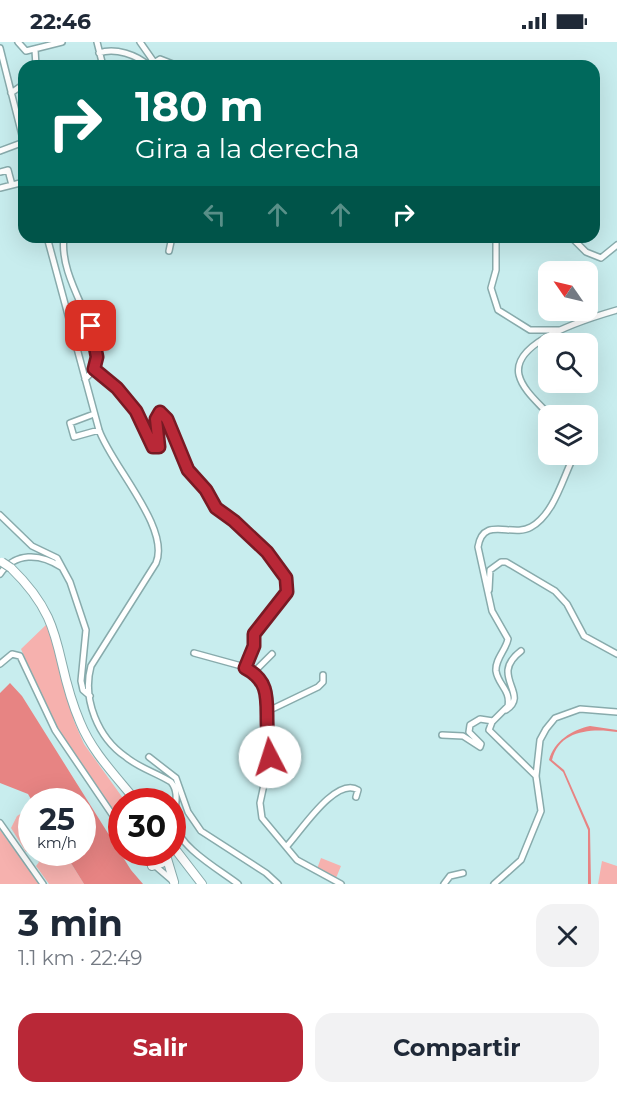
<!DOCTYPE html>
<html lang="es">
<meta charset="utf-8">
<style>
:root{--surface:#fff;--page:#f2f2f3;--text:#1f2937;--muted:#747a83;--accent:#b92837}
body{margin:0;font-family:Montserrat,sans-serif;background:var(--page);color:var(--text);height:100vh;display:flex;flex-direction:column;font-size:22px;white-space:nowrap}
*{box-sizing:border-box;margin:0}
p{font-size:20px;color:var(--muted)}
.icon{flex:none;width:33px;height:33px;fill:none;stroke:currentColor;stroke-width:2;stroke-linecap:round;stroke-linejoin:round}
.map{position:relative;height:842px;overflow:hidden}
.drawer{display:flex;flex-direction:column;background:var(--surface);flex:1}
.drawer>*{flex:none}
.banner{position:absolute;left:18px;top:18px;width:582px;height:183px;border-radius:18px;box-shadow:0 6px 24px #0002;background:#00695c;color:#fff;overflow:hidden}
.needle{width:39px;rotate:304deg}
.buttons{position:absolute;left:538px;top:219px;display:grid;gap:12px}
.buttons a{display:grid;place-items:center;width:60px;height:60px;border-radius:12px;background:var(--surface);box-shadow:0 6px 24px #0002;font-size:30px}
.speed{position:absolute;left:18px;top:746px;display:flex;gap:12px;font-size:30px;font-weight:700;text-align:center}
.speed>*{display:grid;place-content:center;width:78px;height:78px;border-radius:50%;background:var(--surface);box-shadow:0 6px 24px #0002;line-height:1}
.speed small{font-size:15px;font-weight:400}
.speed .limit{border:9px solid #d22;background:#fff;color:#111}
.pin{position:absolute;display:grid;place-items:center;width:51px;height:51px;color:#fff;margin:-26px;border-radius:12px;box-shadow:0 3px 9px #0006}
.me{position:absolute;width:66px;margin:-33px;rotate:355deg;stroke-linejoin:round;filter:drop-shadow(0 0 4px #0008)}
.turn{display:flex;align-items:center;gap:21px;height:126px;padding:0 18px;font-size:27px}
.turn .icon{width:78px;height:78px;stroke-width:2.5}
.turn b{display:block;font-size:42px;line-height:51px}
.lanes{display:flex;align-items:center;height:57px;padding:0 18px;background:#0003;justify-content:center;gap:30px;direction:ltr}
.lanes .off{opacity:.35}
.round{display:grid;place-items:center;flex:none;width:63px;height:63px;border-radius:18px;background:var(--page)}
.overview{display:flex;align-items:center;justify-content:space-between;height:102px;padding:0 18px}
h1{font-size:36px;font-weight:700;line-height:45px}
.cta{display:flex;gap:12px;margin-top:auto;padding:12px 18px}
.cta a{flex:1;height:69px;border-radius:18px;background:var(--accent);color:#fff;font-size:24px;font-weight:700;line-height:69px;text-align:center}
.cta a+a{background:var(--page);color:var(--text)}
.status{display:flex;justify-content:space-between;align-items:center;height:42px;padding:0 30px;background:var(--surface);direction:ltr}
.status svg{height:16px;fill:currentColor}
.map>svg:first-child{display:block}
.green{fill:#f6b1ae}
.water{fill:#e78483}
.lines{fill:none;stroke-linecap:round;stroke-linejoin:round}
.minor-casing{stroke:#88abac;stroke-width:8}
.highway-casing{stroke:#88abac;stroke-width:10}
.minor{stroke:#fff;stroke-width:5}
.highway{stroke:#fff;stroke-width:8}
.highway-bridge-casing{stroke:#88abac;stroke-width:10;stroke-linecap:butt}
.highway-bridge{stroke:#fff;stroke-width:8}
.route-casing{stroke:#781a24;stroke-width:15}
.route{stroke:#b92837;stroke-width:10}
</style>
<div class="status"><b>22:46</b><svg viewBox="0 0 49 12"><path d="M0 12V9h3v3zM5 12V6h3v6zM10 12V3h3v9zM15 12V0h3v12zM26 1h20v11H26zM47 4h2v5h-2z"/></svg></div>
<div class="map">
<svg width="617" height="842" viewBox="0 0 617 842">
<rect width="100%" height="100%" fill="#c8edee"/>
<path class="green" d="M48,581L74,679L84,702L125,759H122L121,778L75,719L57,692L21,607Z
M22,771L31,778V809L29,807L26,810L11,786L17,774Z
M0,788L39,842H0Z
M33,810H64L84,842H49L36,824L39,820Z
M321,816L341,824L336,836L317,827Z
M602,819L617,824V842H598Z"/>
<path class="water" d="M10,641L22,654L131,828L143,842H84L64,810H82V759H32L28,752L0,741V651Z
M590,684L617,688V690C592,686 559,688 552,718L564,728L590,787L591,842H588V788L563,730L549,718C554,699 572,688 590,684Z"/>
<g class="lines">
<g class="minor-casing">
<path id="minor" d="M18,0L26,9L62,0
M97,0L103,24
M140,0L154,20
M0,6L24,101
M35,8L36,24
M99,11C115,5 137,13 149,24L160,17L178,24
M11,51L24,42
M0,109L24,100
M0,130L8,128L12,143
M0,146L24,140
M47,195L99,388C111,423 171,486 156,521L91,624C82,657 98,696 126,715C139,726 157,731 171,740C181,752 173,767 175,781C178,805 220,828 238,842
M64,195C58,239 104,287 96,322C95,328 90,332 85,337
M496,195V228L491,246L498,268L530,288H559
M574,198L586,210L601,216L617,203
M169,209L172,195
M94,327L117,346L136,369L155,407L159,403L157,372L160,370L164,373L188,428L206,448L216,467L234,479L248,495L267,510L286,536L287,550L253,592L254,604L245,625
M94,372L70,381L74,395L99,388
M550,374C540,362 523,349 519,333C511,298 593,275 617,268
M0,473L32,504L57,516L70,540L86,588L81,639L83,648L90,654
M0,532C15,510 40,511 61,525
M489,548L490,528L501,520H506L555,549L567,562L584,594L617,612
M194,611L245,625L263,640L269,656L267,676L270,715L260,761L262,776L297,818L341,842
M0,622L12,612L20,614L55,688L122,787
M254,630L272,612
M506,668C531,652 488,634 521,609
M268,669L318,645L323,640V633
M442,693L463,694L480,705L481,702L469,690L470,683L480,677L493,679
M149,715L176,736L188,770L201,789L266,831L278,842
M536,734L489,688L492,680L508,664C511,648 498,643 496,629C495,617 506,608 508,597L492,569L478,505C483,473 512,496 531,485C553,473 562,439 572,418L571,412
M0,781L43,842
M287,804C301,789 336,734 358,748L356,755
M139,810L174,840
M444,842L450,834L463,831
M494,842L521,818L541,769L536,734L540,698L546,687L555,676L580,667L617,670"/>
</g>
<g class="highway-casing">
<path id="highway" d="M11,526C69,582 52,616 80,680C92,710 116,734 136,759
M172,803L202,842
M165,810L174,840
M152,824L162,821L166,813"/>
</g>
<use href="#minor" class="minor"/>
<use href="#highway" class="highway"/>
<g class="highway-bridge-casing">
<path id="highway-bridge" d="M2,520L11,526"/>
</g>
<use href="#highway-bridge" class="highway-bridge"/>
</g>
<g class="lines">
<g class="route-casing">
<path id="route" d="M91,284L97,315L94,327L117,346L136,369L153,405H159L156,377L160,370L167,377L188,428L206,448L216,466L234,479L267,510L286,536L287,550L254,592V604L245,626C268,638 267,654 267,677C267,690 269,703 270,715"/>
</g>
<use href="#route" class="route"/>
</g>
</svg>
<div class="buttons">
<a><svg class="needle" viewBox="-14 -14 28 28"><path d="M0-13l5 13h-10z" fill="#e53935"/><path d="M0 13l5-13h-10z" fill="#747a83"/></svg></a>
<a><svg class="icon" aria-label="search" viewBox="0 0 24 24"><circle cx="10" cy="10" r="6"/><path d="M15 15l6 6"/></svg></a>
<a><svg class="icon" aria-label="layers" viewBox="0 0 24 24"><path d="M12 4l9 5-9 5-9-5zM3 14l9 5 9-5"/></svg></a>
</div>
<div class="speed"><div>25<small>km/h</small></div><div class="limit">30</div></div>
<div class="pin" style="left:91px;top:284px;background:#d93025"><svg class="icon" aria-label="arrive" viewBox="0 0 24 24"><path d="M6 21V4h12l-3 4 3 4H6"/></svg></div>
<svg class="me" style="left:270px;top:715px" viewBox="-20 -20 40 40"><circle r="19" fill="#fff"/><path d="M0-13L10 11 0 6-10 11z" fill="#b92837"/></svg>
<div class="banner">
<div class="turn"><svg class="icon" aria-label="right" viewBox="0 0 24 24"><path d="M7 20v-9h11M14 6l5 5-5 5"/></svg><div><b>180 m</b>Gira a la derecha</div></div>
<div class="lanes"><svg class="icon off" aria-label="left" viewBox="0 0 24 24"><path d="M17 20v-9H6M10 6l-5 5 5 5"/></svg><svg class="icon off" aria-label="ahead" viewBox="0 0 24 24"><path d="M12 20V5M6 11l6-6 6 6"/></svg><svg class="icon off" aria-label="ahead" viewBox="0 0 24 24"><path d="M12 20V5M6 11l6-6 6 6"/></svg><svg class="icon" aria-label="right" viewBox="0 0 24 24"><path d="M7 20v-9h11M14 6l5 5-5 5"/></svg></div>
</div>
</div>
<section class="drawer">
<div class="overview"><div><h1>3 min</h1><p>1.1 km · 22:49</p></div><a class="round"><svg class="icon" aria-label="close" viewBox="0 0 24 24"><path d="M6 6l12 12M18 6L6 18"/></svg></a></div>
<div class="cta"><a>Salir</a><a>Compartir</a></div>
</section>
